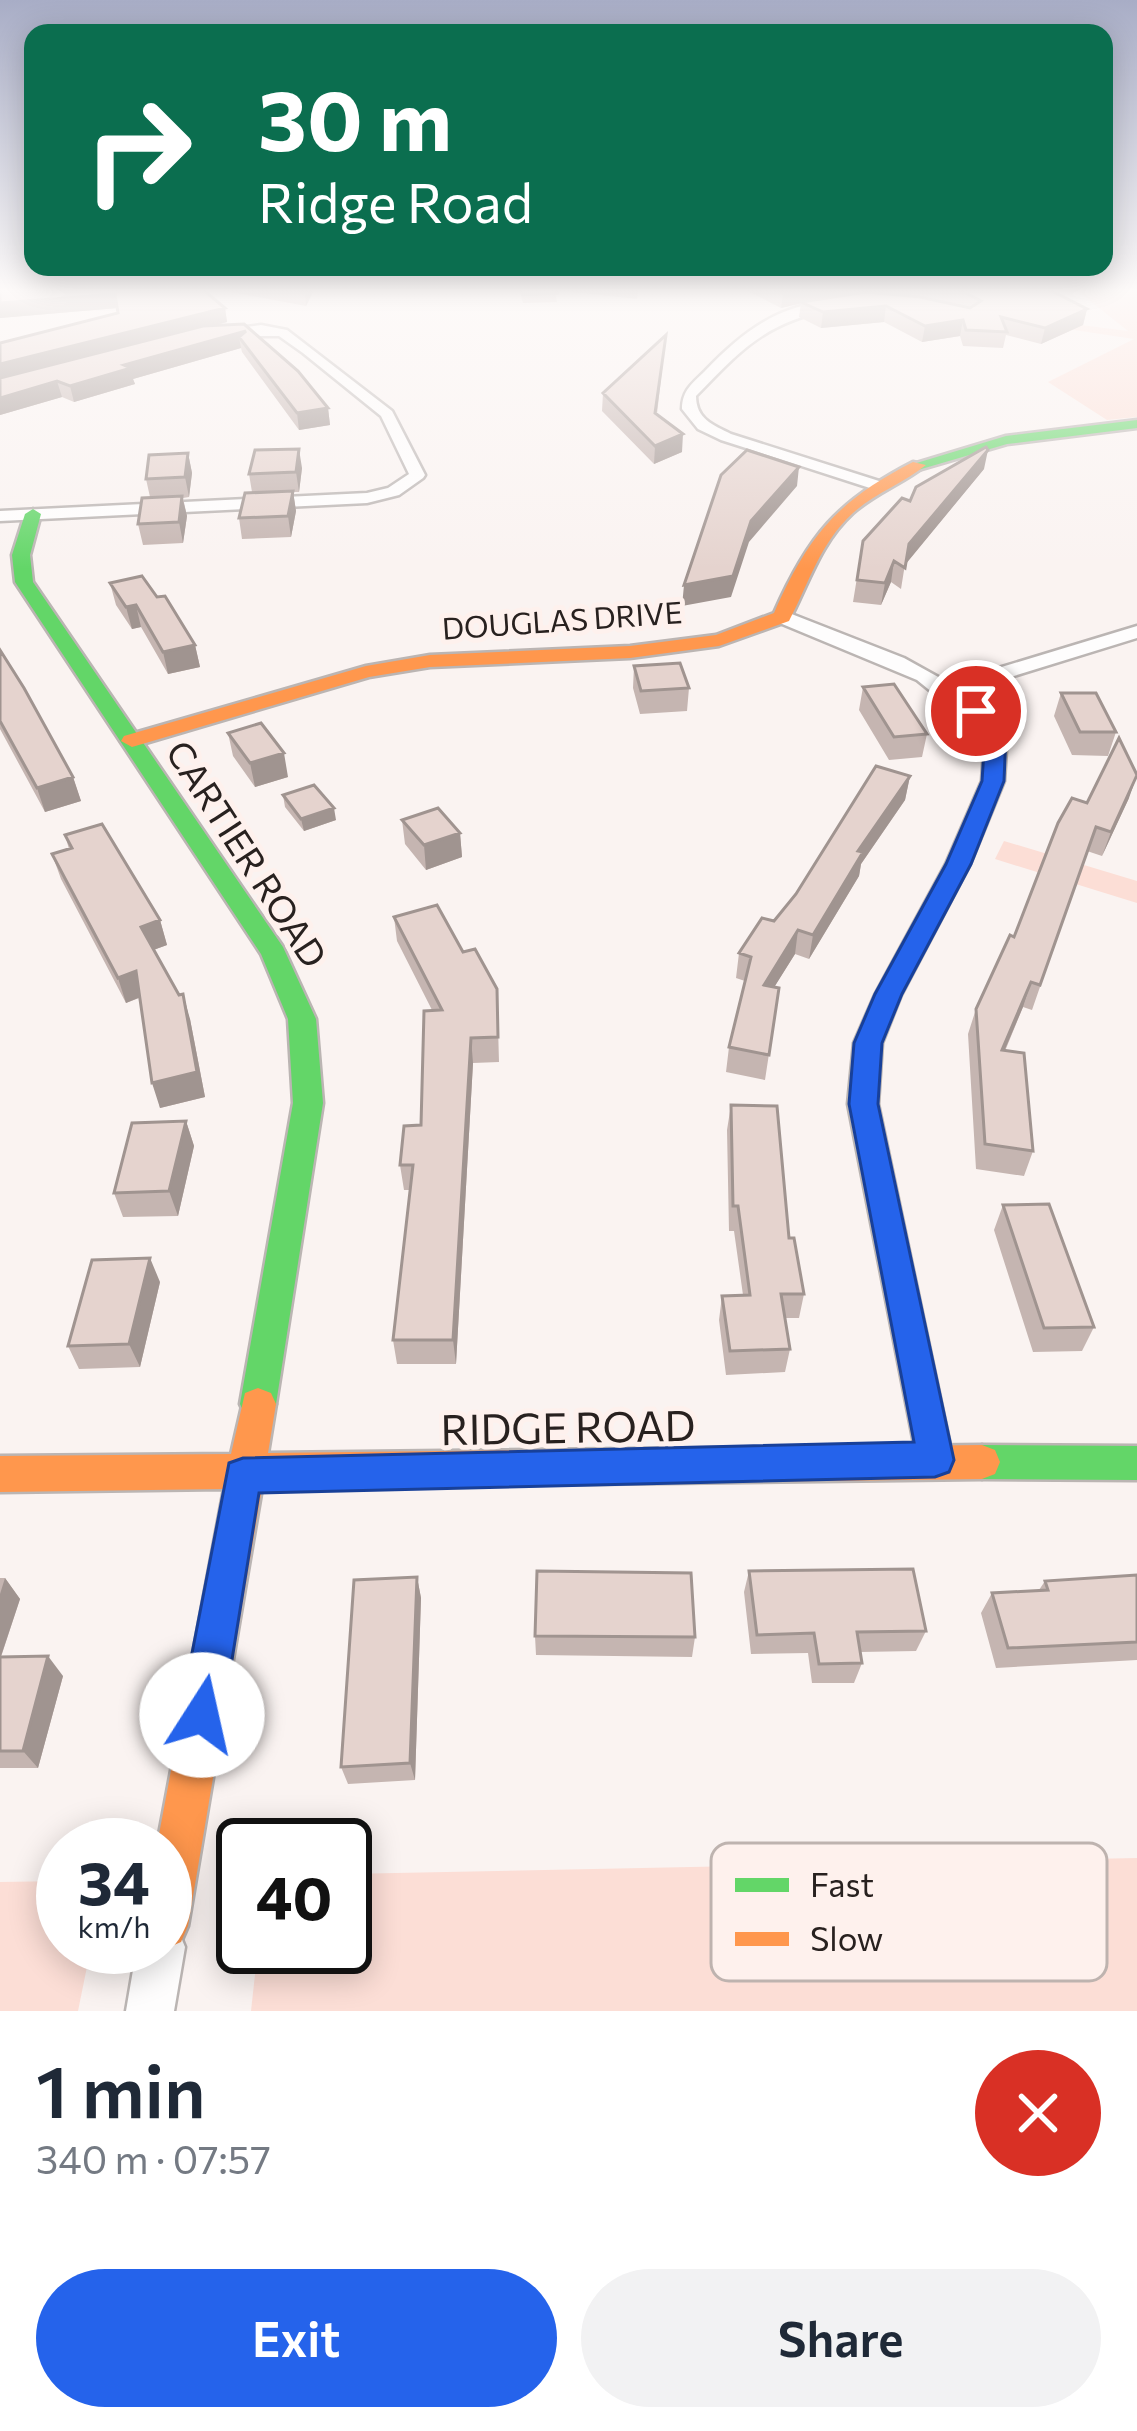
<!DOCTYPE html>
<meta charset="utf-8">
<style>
:root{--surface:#fff;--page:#f2f2f3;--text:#1f2937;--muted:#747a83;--accent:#2563eb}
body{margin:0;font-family:Commissioner,sans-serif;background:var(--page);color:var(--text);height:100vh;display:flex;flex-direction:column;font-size:45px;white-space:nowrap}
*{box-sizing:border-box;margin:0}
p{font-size:39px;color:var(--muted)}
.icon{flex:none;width:66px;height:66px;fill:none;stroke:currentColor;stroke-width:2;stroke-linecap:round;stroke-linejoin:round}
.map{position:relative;height:2011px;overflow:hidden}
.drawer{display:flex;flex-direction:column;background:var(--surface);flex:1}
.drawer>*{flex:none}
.guide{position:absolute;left:24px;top:24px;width:1089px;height:252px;border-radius:24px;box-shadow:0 6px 30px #0003;background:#0b6e4f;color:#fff;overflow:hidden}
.speed{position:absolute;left:36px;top:1818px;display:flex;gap:24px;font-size:60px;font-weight:700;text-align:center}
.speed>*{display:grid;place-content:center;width:156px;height:156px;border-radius:50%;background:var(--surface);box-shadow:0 6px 30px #0003;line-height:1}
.speed small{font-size:30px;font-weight:400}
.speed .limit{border:6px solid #111;border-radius:18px;background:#fff;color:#111}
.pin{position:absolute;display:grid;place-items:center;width:102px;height:102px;color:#fff;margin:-51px;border:6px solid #fff;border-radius:50%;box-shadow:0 3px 12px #0007}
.me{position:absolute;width:132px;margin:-66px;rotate:10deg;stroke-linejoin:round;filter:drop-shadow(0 0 9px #0008)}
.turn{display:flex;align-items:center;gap:42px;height:252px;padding:0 36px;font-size:54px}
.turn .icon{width:156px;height:156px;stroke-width:2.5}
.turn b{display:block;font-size:84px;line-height:102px}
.round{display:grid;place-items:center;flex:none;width:126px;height:126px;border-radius:63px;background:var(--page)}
.headline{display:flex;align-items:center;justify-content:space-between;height:204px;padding:0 36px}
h1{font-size:72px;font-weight:600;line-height:90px}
.button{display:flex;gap:24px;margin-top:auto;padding:24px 36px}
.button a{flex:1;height:138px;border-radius:72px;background:var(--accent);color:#fff;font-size:48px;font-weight:600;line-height:138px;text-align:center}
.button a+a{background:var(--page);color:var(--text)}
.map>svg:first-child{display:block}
.green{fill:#fcded6}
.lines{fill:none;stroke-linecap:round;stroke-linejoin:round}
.street-casing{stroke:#bbb5b3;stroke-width:5}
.fast-casing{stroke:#bbb5b3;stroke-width:5}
.slow-casing{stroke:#bbb5b3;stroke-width:5}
.street{fill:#fefdfd;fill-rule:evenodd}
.fast{fill:#63d668;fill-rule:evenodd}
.slow{fill:#ff974d;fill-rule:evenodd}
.wall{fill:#c5b5b1}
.shaded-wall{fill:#a09490}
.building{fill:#e5d3ce;stroke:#a09490;stroke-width:3}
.route{fill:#2563eb;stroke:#184099;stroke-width:3}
.labels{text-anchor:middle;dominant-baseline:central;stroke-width:10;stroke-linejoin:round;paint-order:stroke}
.far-street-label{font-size:30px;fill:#28211f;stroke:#fef1ed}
.street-label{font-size:36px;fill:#28211f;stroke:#fef1ed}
.near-street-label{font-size:42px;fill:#28211f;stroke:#fef1ed}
.key{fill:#fef1ed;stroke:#beb3af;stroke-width:3}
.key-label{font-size:33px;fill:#28211f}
</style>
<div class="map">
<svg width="1137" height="2011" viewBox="0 0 1137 2011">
<rect width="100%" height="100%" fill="#faf3f1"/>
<path class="green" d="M1074,288H1137V417L1107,420L1048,382L1134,339L1021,322L1017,317L1128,331Z
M1004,841L1137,881V903L995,859Z
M1137,1858V2011H251L258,1947H345V1874Z
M63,1881V1947H91L78,2011H0V1882Z"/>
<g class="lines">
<g class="street-casing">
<path id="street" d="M836,302V308C767,322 744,346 696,396C696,419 713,425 731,434L879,481L881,484L873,489L721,440L698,429L682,409C682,390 693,383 705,371C741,333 782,301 836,302Z
M261,325L287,330L392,411L425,475L423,478L399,495L367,503L0,521V511L367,493L388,488L409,474L381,416L303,353L279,336H213L207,332Z
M775,613H789L904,658L949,683L1137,626V638L962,692L1007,734L1004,781L970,864L901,995L882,1043L878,1104L953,1459L948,1471L935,1476L922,1471L917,1459L848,1104L854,1043L875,995L946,864L982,781L985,735L917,680L775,621Z
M165,1925L178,1930L185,1947L174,2011H126L137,1947H165Z"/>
</g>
<g class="fast-casing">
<path id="fast" d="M1137,420V428L1007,444L918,470L910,465L1006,436Z
M33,509L41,514L30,555L33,582L283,947L316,1019L323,1103L276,1404L271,1415L258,1420L245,1415L240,1404L293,1103L288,1019L261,954L15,582L12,555L25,514Z
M982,1445L1137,1446V1480L982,1479L969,1474L964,1462L969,1450Z"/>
</g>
<g class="slow-casing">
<path id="slow" d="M913,462L926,465C904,483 875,493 853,513C820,543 809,583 789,621L719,646L630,658L430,667L369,677L132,747L121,741L124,736L366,666L430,655L630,646L716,635L774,613C808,536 837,501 913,462Z
M258,1388L271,1393L276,1404L268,1453L982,1445L995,1450L1000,1462L995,1474L982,1479L262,1488L188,1926L181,1942L165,1949L159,1947H165V1845H157L224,1489L0,1492V1456L231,1454L245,1393Z"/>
</g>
<use href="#street" class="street"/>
<use href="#fast" class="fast"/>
<use href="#slow" class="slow"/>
</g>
<path class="wall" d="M0,288L225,308L227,322L214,326L244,324L328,408L330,425L299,430L242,352L241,348L133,379L135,384L74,402L62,397L0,415V343L118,313L117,308L0,318Z
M210,288H315L306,306Z
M512,288H632L638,291L637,299L555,290L557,302L523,303L519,290Z
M742,288H1046L1087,309L1083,325L1041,344L1006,335L1003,348L963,346L960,336L922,342L884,322L821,328L799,317L801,303L781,308Z
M666,335L657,414L682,452L654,464L602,411L603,393Z
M188,453L192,473L189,497L183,498L187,516L183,543L143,545L138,524L150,497L146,479Z
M302,468L299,492H293L296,511L291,537L242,539L239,518L252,492L249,474Z
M984,469L905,564L901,589L891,582L881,605L853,602L863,541L910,501Z
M110,583L157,597L195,645L200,667L168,674L141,627L132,629L116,605Z
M0,650L73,777L81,801L45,812L0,729Z
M634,666L689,688L687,711L640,714L633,688Z
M863,687L927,734L922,757L889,760L859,710Z
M1061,693L1116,732L1108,756L1072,755L1054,716Z
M228,733L288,777L255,787L233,756Z
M910,776L905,800L861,864L859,876L809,959L795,954L774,987L779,988L765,1080L726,1072L729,1047L745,981L736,978L739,953L774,921Z
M283,795L336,820L304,831L285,807Z
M1129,798L1102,856L1087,851L1032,1010L1023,1007L1005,1051L1033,1151L1024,1176L976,1169L968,1034L976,1009L1087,803Z
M402,820L460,833L462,857L426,870L405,844Z
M65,835L160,920L167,945L153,950L190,1019L205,1097L160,1108L139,998L126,1003L61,879L52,854L69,849Z
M394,917L463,952L497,989L499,1062L473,1063L456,1364H397L393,1340L410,1190H404L400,1165L421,1125L432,1010L397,941Z
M731,1105L789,1238L804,1294L799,1318H785L790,1349L785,1372L726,1375L719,1320L722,1296L743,1295L734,1231H729L727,1130Z
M186,1121L194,1146L178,1216L123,1217L114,1193Z
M1003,1205L1094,1327L1082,1351L1033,1352L994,1230Z
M160,1282L140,1367L79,1369L68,1346Z
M749,1571L926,1631L916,1651L860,1652L862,1663L854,1683H812L808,1653L751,1654L744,1592Z
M1137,1575V1660L996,1668L981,1613L992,1593L1039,1590L1045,1581Z
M417,1577L421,1598L415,1780L348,1784L341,1767Z
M0,1578H5L20,1599L1,1657L63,1676L38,1768H0Z
M535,1636L695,1637L692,1657L536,1655Z"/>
<path class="shaded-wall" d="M306,288H315L306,306L305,292Z
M805,288H838L837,295L781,308L783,293Z
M115,294L118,308L0,318V303Z
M886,306L884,322L821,328L823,312Z
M225,308L227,322L0,381V364Z
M1087,309L1083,325L1041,344L1045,328Z
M963,320L960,336L922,342L925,326Z
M246,331L239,337L241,348L133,379L135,384L74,402L70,386L124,365Z
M57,381L62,397L0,415V398Z
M328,408L330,425L299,430L297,413Z
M683,434L682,452L654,464L655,446Z
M299,449L302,468L299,492L296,472Z
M988,450L984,469L905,565L909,544Z
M188,453L192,473L189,497L185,477Z
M799,467L797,486L749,542L731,597L682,606L684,585L751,521Z
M293,491L296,511L291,537L288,516Z
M182,496L187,516L183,543L179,522Z
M894,561L891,582L881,605L885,583Z
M136,605L141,627L132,629L126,607Z
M195,645L200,667L168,674L163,652Z
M284,753L288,777L255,787L250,763Z
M1137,775L1129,798L1102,856L1111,832Z
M910,776L905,800L861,864L859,876L809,959L813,935L858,851Z
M73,777L81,801L45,812L37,788Z
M334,808L336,820L304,831L301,819Z
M460,833L462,857L426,870L424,845Z
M160,920L167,945L148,952L141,927Z
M798,930L795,954L760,1010L764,985Z
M136,971L143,996L126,1003L118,978Z
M1031,982L1023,1007L994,1075L1002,1050Z
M183,994L190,1019L205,1097L160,1108L152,1083Z
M471,1038L473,1063L456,1364L453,1340Z
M186,1121L194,1146L178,1216L169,1191Z
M150,1258L160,1282L140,1367L129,1344Z
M417,1577L421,1598L415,1780L410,1763Z
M5,1578L20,1599L0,1659V1594Z
M48,1656L63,1676L38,1768L23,1751Z"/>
<path class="building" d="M0,288H201L225,308L0,364V343L118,313L115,294L0,303Z
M283,288H306L305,292Z
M521,288H555L557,293L523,295Z
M772,288H805L783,293Z
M956,288H1046L1087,309L1045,328L1001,317L1007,332L966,330L963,320L925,326L886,306L823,312L801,302L866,292L920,297L970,308L981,301Z
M244,324L298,371L328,408L297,413L239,337L246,331L124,365L131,368L70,386L57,381L0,398V378L203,326Z
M666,335L655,413L683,434L655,446L603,393Z
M986,447L988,450L909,544L905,568L894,561L885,583L857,580L863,541L902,498L910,501L916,487Z
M299,449L296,472L249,474L255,450Z
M747,450L799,467L751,521L733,576L684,585L721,475Z
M188,453L185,477L146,479L149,455Z
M293,491L288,516L239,518L245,493Z
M182,496L179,522L138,524L142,498Z
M142,576L157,597L165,596L195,645L163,652L136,605L126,607L110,583Z
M0,650L24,688L73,777L37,788L0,721Z
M680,663L689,688L641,691L634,666Z
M894,684L927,734L894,737L863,687Z
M1061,693H1096L1116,732H1080Z
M261,723L284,753L250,763L228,733Z
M1119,738L1137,775L1111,832L1096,827L1040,985L1031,982L1002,1050L1024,1053L1033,1151L985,1144L976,1009L1010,935L1014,937L1058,823L1072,798L1087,803Z
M876,766L910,776L858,851L863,852L813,935L798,930L764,985L779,988L769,1055L729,1047L751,957L739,953L762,918L774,921L796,894Z
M314,785L334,808L301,819L283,795Z
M438,808L460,833L424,845L402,820Z
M102,824L160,920L141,927L179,995L183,994L197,1072L152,1083L136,971L118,978L52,854L72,848L65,835Z
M437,905L463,952L475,949L497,989L498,1037L471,1038L453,1340H393L413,1165H400L404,1126L421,1125L424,1011L442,1010L394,917Z
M731,1105L777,1106L789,1238H794L804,1294H781L790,1349L730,1351L722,1296L750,1295L738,1206H733Z
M186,1121L169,1191L114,1193L132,1123Z
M1049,1204L1094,1327L1044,1328L1003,1205Z
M150,1258L129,1344L68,1346L92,1260Z
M913,1569L926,1631L857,1632L862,1663L819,1664L814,1633L757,1635L749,1571Z
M537,1571L691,1573L695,1637L535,1636Z
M1137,1575V1642L1008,1648L992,1593L1048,1590L1045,1581Z
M417,1577L410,1763L341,1767L354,1580Z
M48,1656L23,1751H0V1657Z"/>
<linearGradient id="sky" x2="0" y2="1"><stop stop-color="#a8adc6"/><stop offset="0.51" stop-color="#fdfaf9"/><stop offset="1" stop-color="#fdfaf9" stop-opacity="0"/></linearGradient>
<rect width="1137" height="569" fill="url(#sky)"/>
<path class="route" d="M976,705L983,707L1006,734L1004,781L971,864L902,994L882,1043L878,1104L954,1460L949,1472L935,1477L259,1493L223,1715L217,1730L202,1736L187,1730L180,1715L229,1463L243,1458L914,1442L849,1104L854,1043L875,994L946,864L982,781L985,735L965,711Z"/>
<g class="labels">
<g class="far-street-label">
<text transform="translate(562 619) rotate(-4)">DOUGLAS DRIVE</text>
</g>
<g class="street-label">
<text transform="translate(248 853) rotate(57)">CARTIER ROAD</text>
</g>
<g class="near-street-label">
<text transform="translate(568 1426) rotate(-1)">RIDGE ROAD</text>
</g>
</g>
<rect x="711" y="1843" width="396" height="138" rx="18" class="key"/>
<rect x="735" y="1878" width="54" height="14" fill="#63d668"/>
<rect x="735" y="1932" width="54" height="14" fill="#ff974d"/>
<g class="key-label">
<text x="810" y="1897">Fast</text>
<text x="810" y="1951">Slow</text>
</g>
</svg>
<div class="speed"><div>34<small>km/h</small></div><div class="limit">40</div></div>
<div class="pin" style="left:976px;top:711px;background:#d93025"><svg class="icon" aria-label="arrive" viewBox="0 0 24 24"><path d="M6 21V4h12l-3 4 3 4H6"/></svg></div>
<svg class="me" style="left:202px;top:1715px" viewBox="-20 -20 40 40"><circle r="19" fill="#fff"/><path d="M0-13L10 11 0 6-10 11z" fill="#2563eb"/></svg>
<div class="guide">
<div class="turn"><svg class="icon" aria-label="right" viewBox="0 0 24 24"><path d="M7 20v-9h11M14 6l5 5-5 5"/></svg><div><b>30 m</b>Ridge Road</div></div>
</div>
</div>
<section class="drawer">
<div class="headline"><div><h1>1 min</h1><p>340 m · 07:57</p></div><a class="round" style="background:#d93025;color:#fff"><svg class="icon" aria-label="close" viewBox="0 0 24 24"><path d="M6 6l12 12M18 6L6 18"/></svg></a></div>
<div class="button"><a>Exit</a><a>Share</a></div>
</section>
